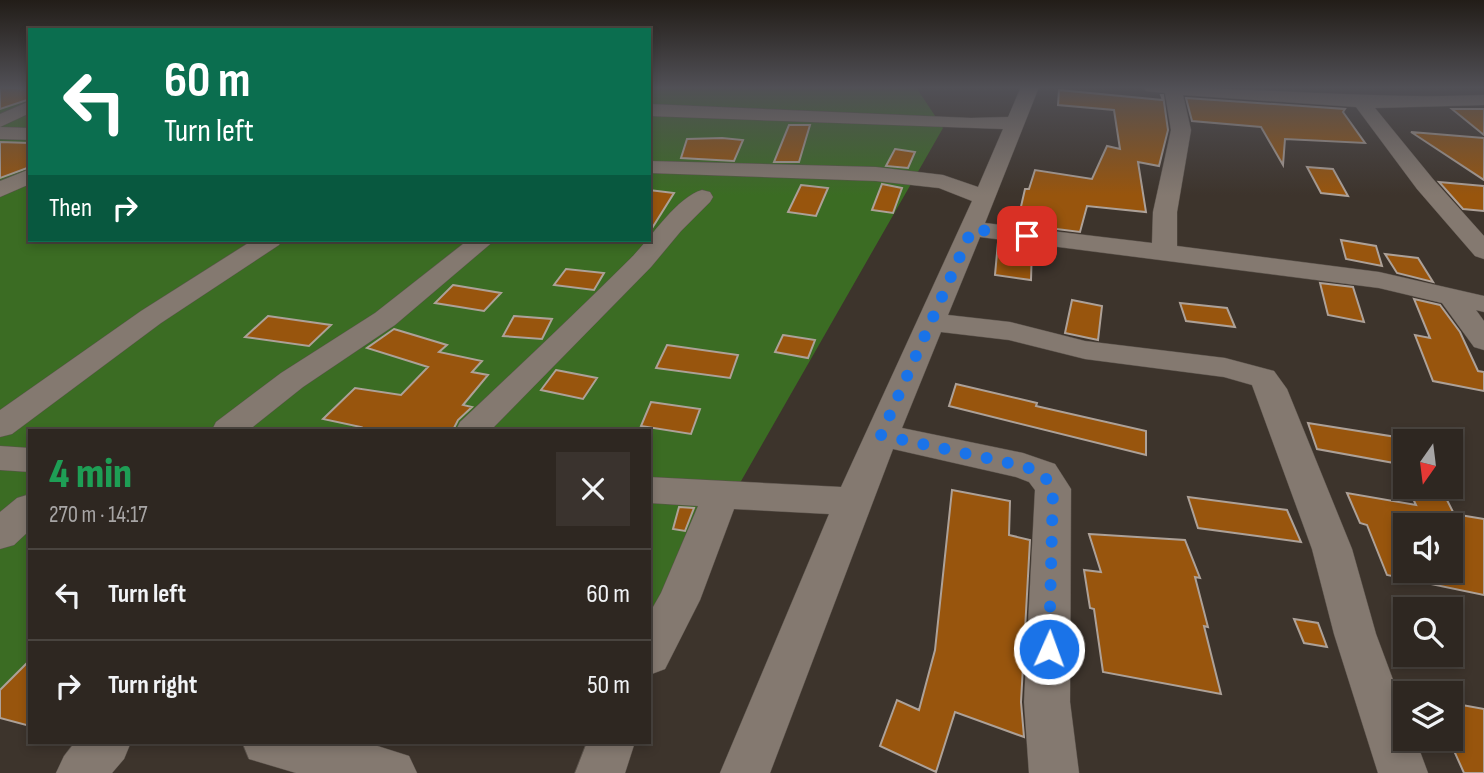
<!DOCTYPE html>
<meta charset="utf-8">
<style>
:root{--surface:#2e2721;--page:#3a332e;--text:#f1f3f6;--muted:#a7a5a5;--line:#49443f}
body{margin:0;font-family:"Sofia Sans Condensed",sans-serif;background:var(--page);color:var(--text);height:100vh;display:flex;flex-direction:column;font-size:26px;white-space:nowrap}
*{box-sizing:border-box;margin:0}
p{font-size:23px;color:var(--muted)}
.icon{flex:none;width:38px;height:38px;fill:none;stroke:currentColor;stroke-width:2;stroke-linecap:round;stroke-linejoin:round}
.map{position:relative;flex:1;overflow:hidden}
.details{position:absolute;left:28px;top:429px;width:623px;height:315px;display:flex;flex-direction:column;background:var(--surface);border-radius:0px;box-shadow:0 4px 10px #0003,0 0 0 2px var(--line)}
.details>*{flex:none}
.banner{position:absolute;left:28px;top:28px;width:623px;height:214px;border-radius:0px;box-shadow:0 4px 10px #0003,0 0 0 2px var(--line);background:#0b6e4f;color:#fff;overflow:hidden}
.needle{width:46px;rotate:194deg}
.buttons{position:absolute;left:1393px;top:429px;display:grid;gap:14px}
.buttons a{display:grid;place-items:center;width:70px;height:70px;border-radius:0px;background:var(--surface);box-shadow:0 4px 10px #0003,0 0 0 2px var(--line);font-size:35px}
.pin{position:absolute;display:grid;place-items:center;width:60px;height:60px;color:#fff;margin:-30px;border-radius:14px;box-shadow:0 4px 10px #0006}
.me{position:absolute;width:77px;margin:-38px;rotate:2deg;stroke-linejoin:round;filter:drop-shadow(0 0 5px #0008)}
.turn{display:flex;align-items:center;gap:24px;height:147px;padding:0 21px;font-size:32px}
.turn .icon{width:91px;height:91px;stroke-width:2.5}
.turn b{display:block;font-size:49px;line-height:60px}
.then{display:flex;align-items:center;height:66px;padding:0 21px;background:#0003;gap:14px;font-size:26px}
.round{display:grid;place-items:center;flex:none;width:74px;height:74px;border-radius:0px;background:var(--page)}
.overview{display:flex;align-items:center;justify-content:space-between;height:119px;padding:0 21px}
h1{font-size:42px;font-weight:800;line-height:52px;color:#1e9e55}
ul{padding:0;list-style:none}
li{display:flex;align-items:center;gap:21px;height:91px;padding:0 21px;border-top:2px solid var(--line)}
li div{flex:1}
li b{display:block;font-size:26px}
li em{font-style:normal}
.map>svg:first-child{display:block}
.forest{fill:#3b6c23}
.building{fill:#98550d;stroke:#ada198;stroke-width:2;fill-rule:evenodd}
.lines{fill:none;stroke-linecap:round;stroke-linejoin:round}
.minor-casing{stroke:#5a524b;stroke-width:1}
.minor{fill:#847970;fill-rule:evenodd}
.route{stroke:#1a73e8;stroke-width:12;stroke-dasharray:0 21.6}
</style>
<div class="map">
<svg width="1484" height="773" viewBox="0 0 1484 773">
<rect width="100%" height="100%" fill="#3d342c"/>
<path class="forest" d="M0,87H30V240H649V87H916L943,128L649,642V430H30V670L0,699Z"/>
<path class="building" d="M0,87L30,89V99L0,109Z
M1059,90L1163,100L1161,95H1163L1168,130L1159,166L1138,162L1146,212L1087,206L1080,232L1017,224L1025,189H1029L1035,170L1092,179L1107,146L1120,149L1114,110L1058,105Z
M1186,98L1345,109L1343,112L1365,143L1285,139L1283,165L1261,127L1192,121Z
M1452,109H1484V135Z
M789,125H810L799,162H774Z
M1411,132L1484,138V180Z
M722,138L743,140L734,161L681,158L687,139Z
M0,142L30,143V167L0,178Z
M895,149L915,152L908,168L886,166Z
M1307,167L1333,169L1348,196L1321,193Z
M1439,182L1484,186V211L1463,209Z
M882,184L902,188L893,213L872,210Z
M801,185L828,188L816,216L788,212Z
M649,190L674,193L649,233Z
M1341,240L1376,246L1382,266L1346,259Z
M998,242L1032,246L1031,280L995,275Z
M1385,254L1418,258L1433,282L1397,273Z
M566,269L604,273L594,290L554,285Z
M1320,283L1353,287L1364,322L1328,315Z
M453,285L501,293L484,311L435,303Z
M1414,299L1440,305L1460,332L1478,371L1484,372V391L1433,381L1415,335L1430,338Z
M1072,300L1102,306L1098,340L1065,333Z
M1180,303L1227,308L1235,327L1186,321Z
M268,316L331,325L309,346L245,337Z
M514,316L552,319L542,339L503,336Z
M394,329L447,345L439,352L482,361L472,372L488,375L463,405L472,407L458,420L453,430H358L361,427L323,419L355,388L401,395L428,367L367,348Z
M783,335L815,340L808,358L775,352Z
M667,345L738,355L730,378L656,368Z
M556,370L597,378L583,399L541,390Z
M956,384L1037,403L1036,406L1146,431V455L949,406Z
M651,402L700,409L691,434L641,426Z
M1308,423L1396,437L1405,456V465L1317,449Z
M1407,486H1440L1454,514L1484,519V595L1387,575L1367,525L1360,523L1347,493L1416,505ZM1405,525H1451V570H1405Z
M952,490L1010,501L1009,535L1030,540L1021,702L1024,737L955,712L936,772L880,746L897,700L919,710L935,650Z
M1188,497L1287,510L1301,542L1198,528Z
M679,507L694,508L685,531L673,529Z
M1089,534L1185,540L1200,578L1195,577L1208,627L1204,626L1221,694L1103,672L1094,609L1090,608L1084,570L1101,572Z
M1294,619L1318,623L1327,647L1304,643Z
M30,660V726L0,718V690Z
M1451,703L1484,709V773H1464L1451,744Z"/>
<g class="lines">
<g class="minor-casing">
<path id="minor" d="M1021,87H1039L985,223L1152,243L1153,212L1171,130L1165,93L1146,91L1143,87C1257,87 1370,100 1484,95V105L1375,108L1433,179L1484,236V259L1475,256L1417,189L1356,107L1183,95L1191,130L1177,212V246L1379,272L1484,296V312L1476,310L1484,321V350L1474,347L1442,303L1379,288L980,237L948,315L1010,322L1085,341L1225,358L1274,371L1287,389L1352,549L1376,634L1405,712V738H1415L1428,773H1378L1334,634L1312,549L1252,385L1224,377L1085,359L1009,340L941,332L902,428L1023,453L1055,464L1071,489L1070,702L1079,773H1029L1024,702L1035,490L1029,482L1016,477L893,449L770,773H720L829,514L734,509L700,600L665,669L649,675V614L661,593L698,506L649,503V477L841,487L972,201L939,188L876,181L649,173V161L876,167L943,175L978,187L1003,129L649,116V104L971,118L1008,117Z
M30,101V113L0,127V114Z
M0,127L30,128V140L0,139Z
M30,169V184L0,197V181Z
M702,190L710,192L713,197L710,202L681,231L651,267L491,430H456L460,422C517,368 575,314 630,259C649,241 676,197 702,190Z
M253,240H282L279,245L161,323L12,434L0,437V410L141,311Z
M468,240H495L395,325L303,387L249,430H212L216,422L281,373L375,313Z
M0,446L30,448V472L0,470Z
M30,494V530L14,545L0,549V512L17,498Z
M75,742H131L124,759L112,773H56L64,756Z
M242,742H365L409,756L417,773H296L249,759Z
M587,742H635L625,773H575Z"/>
</g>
<use href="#minor" class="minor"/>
</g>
<linearGradient id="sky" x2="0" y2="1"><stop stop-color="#221d18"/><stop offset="0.45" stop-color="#515056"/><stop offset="1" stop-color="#515056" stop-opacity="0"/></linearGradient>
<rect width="1484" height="195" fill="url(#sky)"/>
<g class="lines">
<path class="route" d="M1027,236L972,229L881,435L1023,466L1042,473L1053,489L1049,649"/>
</g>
</svg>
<div class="buttons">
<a><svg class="needle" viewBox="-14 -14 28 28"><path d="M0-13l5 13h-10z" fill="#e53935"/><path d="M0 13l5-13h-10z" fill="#a7a5a5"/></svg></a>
<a><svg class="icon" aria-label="sound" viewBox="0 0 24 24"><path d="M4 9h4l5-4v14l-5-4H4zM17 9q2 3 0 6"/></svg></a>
<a><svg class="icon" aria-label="search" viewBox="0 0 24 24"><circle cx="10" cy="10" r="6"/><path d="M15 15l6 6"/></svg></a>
<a><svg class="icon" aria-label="layers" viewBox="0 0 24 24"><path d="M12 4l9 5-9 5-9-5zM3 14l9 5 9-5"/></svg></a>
</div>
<div class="pin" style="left:1027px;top:236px;background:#d93025"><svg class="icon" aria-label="arrive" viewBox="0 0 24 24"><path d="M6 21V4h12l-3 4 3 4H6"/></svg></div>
<svg class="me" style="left:1049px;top:649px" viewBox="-20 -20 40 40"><circle r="17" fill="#1a73e8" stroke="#fff" stroke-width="3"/><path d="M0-11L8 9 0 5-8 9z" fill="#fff"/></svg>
<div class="banner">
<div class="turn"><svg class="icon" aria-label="left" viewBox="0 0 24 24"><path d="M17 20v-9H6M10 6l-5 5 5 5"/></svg><div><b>60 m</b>Turn left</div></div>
<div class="then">Then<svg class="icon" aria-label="right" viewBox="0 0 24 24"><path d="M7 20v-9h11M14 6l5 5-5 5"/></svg></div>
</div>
<section class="details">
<div class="overview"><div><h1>4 min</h1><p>270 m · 14:17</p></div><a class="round"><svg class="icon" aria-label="close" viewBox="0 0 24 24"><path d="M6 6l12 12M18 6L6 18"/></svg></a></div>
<ul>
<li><svg class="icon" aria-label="left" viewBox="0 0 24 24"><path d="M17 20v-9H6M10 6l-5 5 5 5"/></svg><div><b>Turn left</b></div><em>60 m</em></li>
<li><svg class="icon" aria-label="right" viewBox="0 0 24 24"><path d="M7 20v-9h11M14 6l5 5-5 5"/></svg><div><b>Turn right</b></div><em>50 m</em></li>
</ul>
</section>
</div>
